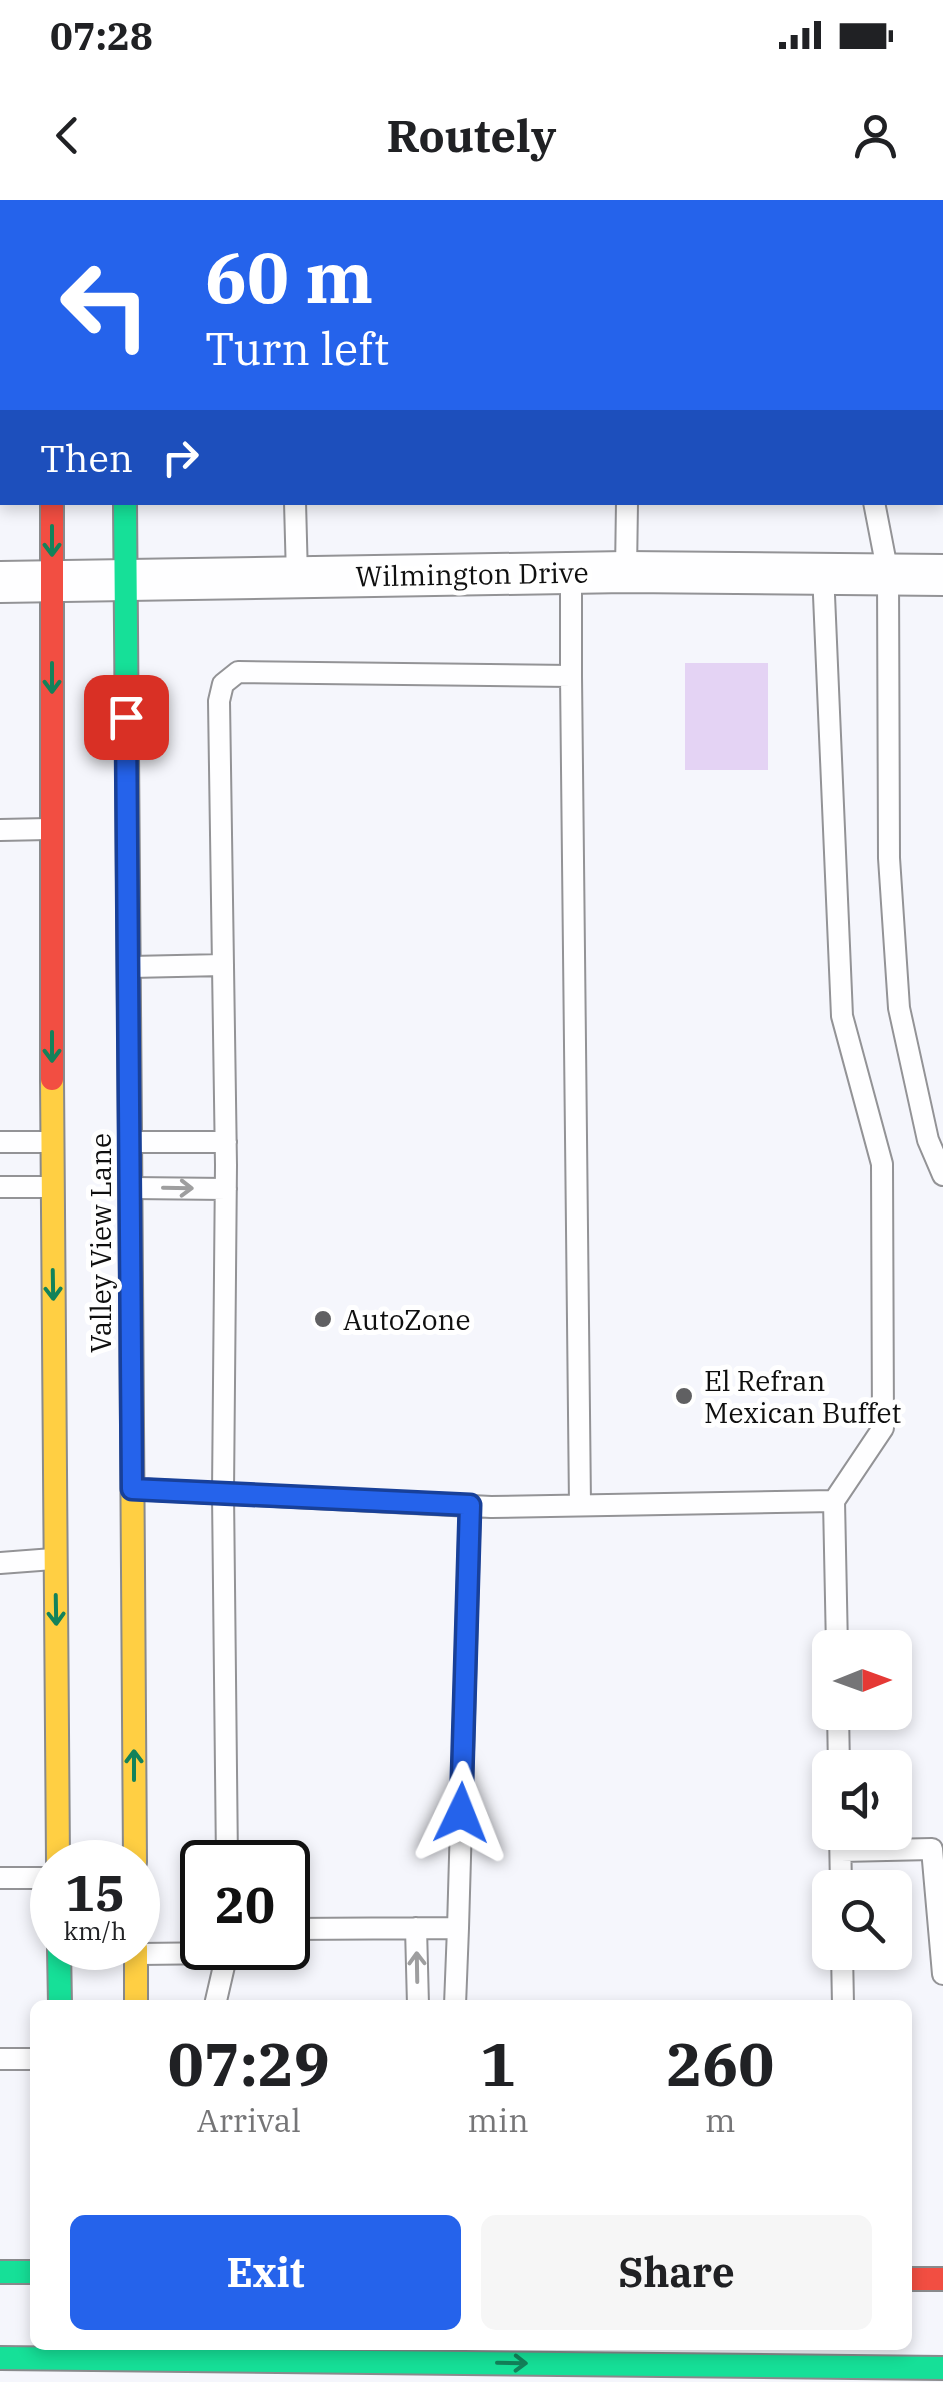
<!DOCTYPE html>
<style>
:root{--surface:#fff;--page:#f6f6f6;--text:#202124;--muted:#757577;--accent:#2563eb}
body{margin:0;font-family:"IBM Plex Serif",serif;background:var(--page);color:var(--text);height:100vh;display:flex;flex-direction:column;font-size:38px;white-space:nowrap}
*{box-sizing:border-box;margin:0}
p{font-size:32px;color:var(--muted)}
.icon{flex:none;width:55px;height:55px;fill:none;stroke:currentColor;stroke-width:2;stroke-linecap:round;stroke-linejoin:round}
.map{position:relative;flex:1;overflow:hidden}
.panel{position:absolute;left:30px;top:1800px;width:882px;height:350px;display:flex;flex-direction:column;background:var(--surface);border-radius:15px;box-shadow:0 5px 15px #0003}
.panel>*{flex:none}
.top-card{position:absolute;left:0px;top:0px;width:945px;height:305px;box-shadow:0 5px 15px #0003;background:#2563eb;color:#fff;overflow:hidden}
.needle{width:65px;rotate:89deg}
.controls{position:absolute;left:812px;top:1430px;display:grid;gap:20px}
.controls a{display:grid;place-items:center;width:100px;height:100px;border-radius:15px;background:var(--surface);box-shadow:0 5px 15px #0003;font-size:50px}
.speed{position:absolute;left:30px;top:1640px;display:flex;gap:20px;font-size:50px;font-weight:700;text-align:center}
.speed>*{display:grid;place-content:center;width:130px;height:130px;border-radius:50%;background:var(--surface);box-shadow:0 5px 15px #0003;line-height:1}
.speed small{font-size:25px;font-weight:400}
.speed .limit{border:5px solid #111;border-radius:15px;background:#fff;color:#111}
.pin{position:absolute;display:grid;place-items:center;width:85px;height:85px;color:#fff;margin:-42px;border-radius:20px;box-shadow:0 5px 15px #0006}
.me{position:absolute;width:110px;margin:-55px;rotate:2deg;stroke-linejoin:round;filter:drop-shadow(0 0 8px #0008)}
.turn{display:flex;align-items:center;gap:35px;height:210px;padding:0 40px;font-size:45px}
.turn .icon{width:130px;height:130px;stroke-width:2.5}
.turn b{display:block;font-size:70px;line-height:85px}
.then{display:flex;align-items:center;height:95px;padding:0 40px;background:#0003;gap:20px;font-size:38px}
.eta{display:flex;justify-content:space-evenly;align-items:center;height:170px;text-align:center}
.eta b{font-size:60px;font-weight:700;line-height:70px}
.button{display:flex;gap:20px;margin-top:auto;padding:20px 40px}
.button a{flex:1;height:115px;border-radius:15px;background:var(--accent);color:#fff;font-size:40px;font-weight:700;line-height:115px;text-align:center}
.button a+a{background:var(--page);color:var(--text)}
.status{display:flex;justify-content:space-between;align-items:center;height:70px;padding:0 50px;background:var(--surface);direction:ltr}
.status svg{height:28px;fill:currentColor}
header{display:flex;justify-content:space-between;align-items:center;height:130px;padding:0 40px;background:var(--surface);font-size:45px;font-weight:700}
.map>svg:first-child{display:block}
.green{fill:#e4d3f4}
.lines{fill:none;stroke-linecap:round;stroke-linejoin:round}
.lane-casing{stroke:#939396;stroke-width:24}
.street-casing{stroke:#939396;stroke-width:44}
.fast-casing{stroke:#898a8c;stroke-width:26}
.slow-casing{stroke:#898a8c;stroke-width:26}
.jam-casing{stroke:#898a8c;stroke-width:26}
.lane{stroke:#fefeff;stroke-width:20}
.street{stroke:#fefeff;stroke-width:40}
.fast{stroke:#16e098;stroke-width:22}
.slow{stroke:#ffcf43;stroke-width:22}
.jam{stroke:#f24e42;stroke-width:22}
.oneway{stroke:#13825a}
.oneway2{stroke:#9e9e9f}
.route-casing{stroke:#184099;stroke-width:25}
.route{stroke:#2563eb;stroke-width:18}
.poi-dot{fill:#606062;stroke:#fff;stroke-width:4}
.labels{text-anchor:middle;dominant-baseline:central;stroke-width:10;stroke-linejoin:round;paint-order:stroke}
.street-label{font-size:28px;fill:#0f0f0f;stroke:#fff}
.poi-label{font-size:28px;fill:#0f0f0f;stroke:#fff;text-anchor:start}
</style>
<div class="status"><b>07:28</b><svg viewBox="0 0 49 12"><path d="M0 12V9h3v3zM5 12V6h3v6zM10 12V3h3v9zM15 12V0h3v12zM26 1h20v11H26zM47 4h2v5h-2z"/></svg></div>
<header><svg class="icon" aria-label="back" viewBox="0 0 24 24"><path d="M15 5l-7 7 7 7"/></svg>Routely<svg class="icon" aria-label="person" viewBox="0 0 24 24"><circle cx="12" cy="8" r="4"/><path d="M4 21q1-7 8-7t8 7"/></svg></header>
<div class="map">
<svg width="943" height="2182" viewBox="0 0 943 2182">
<rect width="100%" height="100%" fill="#f5f6fc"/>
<path class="green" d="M685,463H768V570H685Z"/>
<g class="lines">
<g class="lane-casing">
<path id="lane" d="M212,0V2
M736,0L737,2
M0,20H2
M0,175H2
M295,302L297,377
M874,302L888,374L889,658L899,808L928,940L943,975
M626,372L627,302
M823,372L842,816L882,964L883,1228L834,1301
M571,476V373
M0,630L48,629
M131,767L223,765
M0,942H50
M133,942H226
M0,987H48
M132,988L226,989
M134,1289L491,1307L834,1301L837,1448
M0,1363L53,1359
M838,1512L839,1568
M840,1632L841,1688
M841,1651L932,1649L943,1774
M227,1662L223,1293L226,965L219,501L223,484L238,472L571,476L580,1305
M0,1678H52
M416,1728L418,1805
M458,1728L470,1305
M288,1729L458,1728L455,1805
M842,1752L843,1805
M139,1754L227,1753V1748
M215,1805L227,1753
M0,1859H35"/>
</g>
<g class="street-casing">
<path id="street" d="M0,382L626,372L943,375"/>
</g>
<g class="fast-casing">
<path id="fast" d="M124,0V2
M125,302L130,934
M59,1748L60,1805
M0,2072H35
M0,2158L943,2168"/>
</g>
<g class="slow-casing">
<path id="slow" d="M51,0V2
M52,879L58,1662
M130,934L135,1662
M136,1748V1805"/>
</g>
<g class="jam-casing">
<path id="jam" d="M52,302V879
M908,2079H943"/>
</g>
<use href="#lane" class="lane"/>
<use href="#street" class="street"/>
<use href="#fast" class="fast"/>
<use href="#slow" class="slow"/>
<use href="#jam" class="jam"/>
</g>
<defs><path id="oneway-shaft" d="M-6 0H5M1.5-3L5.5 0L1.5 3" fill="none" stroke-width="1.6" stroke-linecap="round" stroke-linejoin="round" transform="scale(2.5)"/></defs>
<g class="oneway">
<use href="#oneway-shaft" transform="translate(52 341) rotate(90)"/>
<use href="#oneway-shaft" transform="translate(52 478) rotate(90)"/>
<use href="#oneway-shaft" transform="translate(52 847) rotate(90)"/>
<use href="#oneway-shaft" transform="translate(53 1085) rotate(89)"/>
<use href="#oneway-shaft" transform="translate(56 1410) rotate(89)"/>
<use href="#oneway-shaft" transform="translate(134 1565) rotate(-90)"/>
<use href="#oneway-shaft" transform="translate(512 2163) rotate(1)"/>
</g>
<g class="oneway2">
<use href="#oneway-shaft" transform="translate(178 988) rotate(1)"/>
<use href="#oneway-shaft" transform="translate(417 1767) rotate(-91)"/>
</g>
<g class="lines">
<g class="route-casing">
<path id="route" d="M126,517L132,1289L470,1305L461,1613"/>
</g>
<use href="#route" class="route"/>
</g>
<g class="poi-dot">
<circle cx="323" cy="1119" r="10"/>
<circle cx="684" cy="1196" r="10"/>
</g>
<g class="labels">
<g class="street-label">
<text transform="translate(472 374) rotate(-1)">Wilmington Drive</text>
<text transform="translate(100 1043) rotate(-90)">Valley View Lane</text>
</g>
<g class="poi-label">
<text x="343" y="1119">AutoZone</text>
<text x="704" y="1180">El Refran<tspan x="704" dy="32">Mexican Buffet</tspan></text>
</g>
</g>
</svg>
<div class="controls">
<a><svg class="needle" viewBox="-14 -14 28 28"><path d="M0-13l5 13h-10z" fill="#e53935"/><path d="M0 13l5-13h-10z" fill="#757577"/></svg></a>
<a><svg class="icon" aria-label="sound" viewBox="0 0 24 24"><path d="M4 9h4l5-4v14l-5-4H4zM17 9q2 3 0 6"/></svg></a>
<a><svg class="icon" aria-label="search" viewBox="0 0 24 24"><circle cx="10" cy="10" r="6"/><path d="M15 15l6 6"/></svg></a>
</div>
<div class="speed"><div>15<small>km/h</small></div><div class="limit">20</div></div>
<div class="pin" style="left:126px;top:517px;background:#d93025"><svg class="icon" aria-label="arrive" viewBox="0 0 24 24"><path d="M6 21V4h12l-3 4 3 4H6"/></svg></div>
<svg class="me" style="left:461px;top:1613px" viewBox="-20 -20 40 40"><path d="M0-17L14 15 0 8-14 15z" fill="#2563eb" stroke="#fff" stroke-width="4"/></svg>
<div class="top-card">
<div class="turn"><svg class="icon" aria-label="left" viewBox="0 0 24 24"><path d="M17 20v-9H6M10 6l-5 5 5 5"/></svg><div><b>60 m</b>Turn left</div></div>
<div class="then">Then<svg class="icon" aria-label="right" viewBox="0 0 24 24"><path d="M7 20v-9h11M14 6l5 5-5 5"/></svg></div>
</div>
<section class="panel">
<div class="eta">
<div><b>07:29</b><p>Arrival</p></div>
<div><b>1</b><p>min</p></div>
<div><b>260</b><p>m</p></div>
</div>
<div class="button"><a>Exit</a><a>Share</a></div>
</section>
</div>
